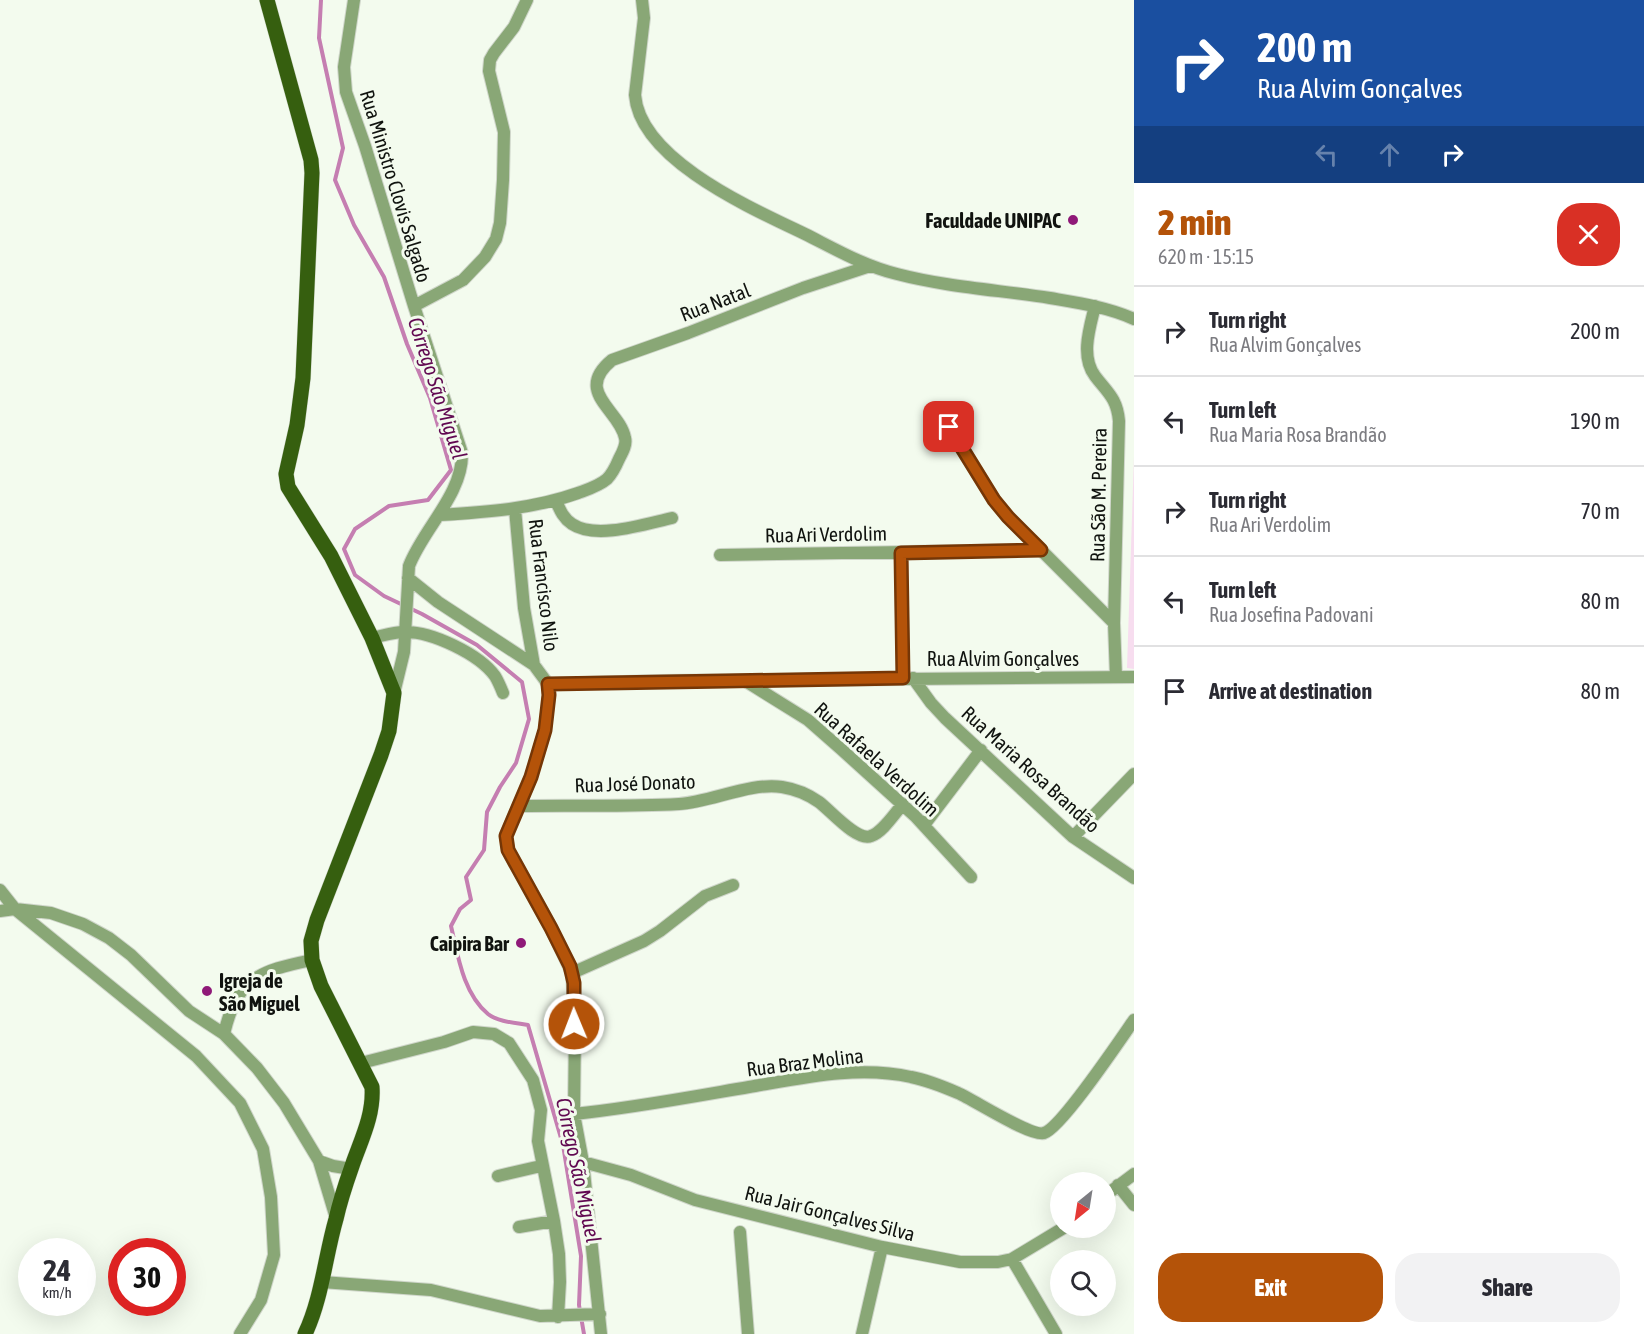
<!DOCTYPE html>
<meta charset="utf-8">
<style>
:root{--surface:#fff;--page:#f2f2f3;--text:#2b2b33;--muted:#7c7c81;--line:#e1e1e2;--accent:#b45309}
body{margin:0;font-family:"Asap Condensed",sans-serif;background:var(--page);color:var(--text);height:100vh;display:flex;flex-direction:column;font-size:22px;white-space:nowrap}
*{box-sizing:border-box;margin:0}
p{font-size:20px;color:var(--muted)}
.icon{flex:none;width:33px;height:33px;fill:none;stroke:currentColor;stroke-width:2;stroke-linecap:round;stroke-linejoin:round}
.map{position:relative;flex:1;overflow:hidden}
.sheet{display:flex;flex-direction:column;background:var(--surface);width:510px}
.sheet>*{flex:none}
.banner{background:#1a4fa0;color:#fff;overflow:hidden}
.needle{width:39px;rotate:210deg}
.buttons{position:absolute;left:1050px;top:1172px;display:grid;gap:12px}
.buttons a{display:grid;place-items:center;width:66px;height:66px;border-radius:50%;background:var(--surface);box-shadow:0 6px 24px #0002;font-size:30px}
.speed{position:absolute;left:18px;top:1238px;display:flex;gap:12px;font-size:30px;font-weight:700;text-align:center}
.speed>*{display:grid;place-content:center;width:78px;height:78px;border-radius:50%;background:var(--surface);box-shadow:0 6px 24px #0002;line-height:1}
.speed small{font-size:15px;font-weight:400}
.speed .limit{border:9px solid #d22;background:#fff;color:#111}
.pin{position:absolute;display:grid;place-items:center;width:51px;height:51px;color:#fff;margin:-26px;border-radius:12px;box-shadow:0 3px 9px #0006}
.me{position:absolute;width:66px;margin:-33px;rotate:359deg;stroke-linejoin:round;filter:drop-shadow(0 0 4px #0008)}
.turn{display:flex;align-items:center;gap:21px;height:126px;padding:0 24px;font-size:27px}
.turn .icon{width:78px;height:78px;stroke-width:2.5}
.turn b{display:block;font-size:42px;line-height:51px}
.lanes{display:flex;align-items:center;height:57px;padding:0 24px;background:#0003;justify-content:center;gap:30px;direction:ltr}
.lanes .off{opacity:.35}
.round{display:grid;place-items:center;flex:none;width:63px;height:63px;border-radius:24px;background:var(--page)}
.head{display:flex;align-items:center;justify-content:space-between;height:102px;padding:0 24px}
h1{font-size:36px;font-weight:800;line-height:45px;color:var(--accent)}
.button{display:flex;gap:12px;margin-top:auto;padding:12px 24px}
.button a{flex:1;height:69px;border-radius:24px;background:var(--accent);color:#fff;font-size:24px;font-weight:800;line-height:69px;text-align:center}
.button a+a{background:var(--page);color:var(--text)}
ul{padding:0;list-style:none}
li{display:flex;align-items:center;gap:18px;height:90px;padding:0 24px;border-top:2px solid var(--line)}
li div{flex:1}
li b{display:block;font-size:22px}
li em{font-style:normal}
main{display:flex;flex:1;min-height:0}
.map>svg:first-child{display:block}
.green{fill:#f7ddef}
.lines{fill:none;stroke-linecap:round;stroke-linejoin:round}
.stream{stroke:#c57eb1;stroke-width:4}
.minor-casing{stroke:#cfd6ca;stroke-width:14}
.major-casing{stroke:#cfd6ca;stroke-width:16}
.minor{stroke:#89a776;stroke-width:12}
.major{stroke:#365f0f;stroke-width:15}
.route-casing{stroke:#753606;stroke-width:15}
.route{stroke:#b45309;stroke-width:10}
.poi-dot{fill:#8f1978;stroke:#f3fbee;stroke-width:2}
.labels{text-anchor:middle;dominant-baseline:central;stroke-width:6;stroke-linejoin:round;paint-order:stroke}
.street-label{font-size:20px;fill:#10130f;stroke:#f3fbee}
.poi-label{font-size:20px;font-weight:bold;fill:#10130f;stroke:#f3fbee;text-anchor:end}
.water-label{font-size:21px;font-style:italic;fill:#610951;stroke:#f3fbee}
</style>
<main>
<div class="map">
<svg width="1134" height="1334" viewBox="0 0 1134 1334">
<rect width="100%" height="100%" fill="#f3fbee"/>
<path class="green" d="M1134,457V669L1127,668Z"/>
<g class="lines">
<path class="stream" d="M321,0L319,38L343,148L335,180L354,225L384,277L407,344L430,398L451,470L428,500L389,506L355,529L344,549L355,575L384,596L422,614L477,645L522,682L529,719L516,763L500,787L487,812L484,850L466,877L471,900L460,909L451,926C458,956 463,993 488,1014C498,1022 517,1023 528,1025L563,1145L581,1256L579,1305L584,1334"/>
<g class="minor-casing">
<path id="minor" d="M354,0L344,67L346,92L365,146L414,306L462,453C463,494 423,529 409,566L404,652L394,693
M642,0L644,18L635,95C640,160 753,209 805,234C835,249 864,266 897,274C947,287 999,290 1050,298C1079,303 1107,307 1134,319
M414,306L463,280L485,257L496,239L500,223L503,180L504,132L489,71L490,60L494,53L514,27L527,0
M1095,306C1090,327 1080,356 1095,376C1107,392 1117,398 1119,421L1114,623
M949,427L994,500L1008,517L1114,623L1116,677
M556,501C560,510 563,518 572,524C596,540 645,524 672,518
M515,509L524,608L534,665
M439,515C487,512 533,509 578,493C589,489 599,486 607,479C612,474 616,466 619,459C622,453 627,445 625,438C620,410 573,392 612,360L688,333L803,288L870,266
M901,553L903,678
M720,555L1041,550
M408,578L438,602L534,665L548,684L549,695L545,730L531,777L506,835L508,850L551,928L572,973L575,1024L574,1114L583,1162L601,1334
M372,638C382,636 393,632 404,632C431,631 479,654 495,676C498,681 501,688 503,693
M913,678L931,703L945,718L1073,837L1134,878
M747,682L808,720L841,749L915,816L971,877
M548,684L660,681L1134,677
M519,806C572,805 626,807 679,804C711,802 751,782 782,787C795,789 809,795 819,802C830,810 857,842 871,836C883,832 894,814 903,804
M924,825L981,750
M1073,837L1134,774
M0,890L15,909L196,1056L240,1103L263,1149L271,1197L274,1255L261,1300L240,1334
M0,911L15,909L51,913L83,924L109,938L131,955L189,1011L224,1034L257,1068L284,1103L319,1161L336,1218
M572,973L644,941L660,931L705,896L733,885
M224,1034C237,978 259,971 312,960
M361,1063L444,1042L473,1032L494,1034L509,1043L533,1080L541,1110L538,1141L554,1221L559,1254L560,1282L558,1317
M574,1114C633,1108 691,1097 749,1087C802,1078 858,1065 911,1077C927,1080 944,1087 958,1093C974,1100 1031,1137 1044,1133C1061,1128 1120,1040 1134,1020
M319,1161L333,1166L351,1169
M583,1162L631,1175L695,1200L882,1247L960,1262H998L1012,1259L1065,1227
M498,1176L541,1166
M1118,1185L1134,1205
M1106,1195L1134,1174
M519,1227L554,1221
M740,1232L748,1334
M1012,1259L1056,1334
M322,1282L431,1290L540,1316L600,1314
M862,1334L882,1247"/>
</g>
<g class="major-casing">
<path id="major" d="M267,0L311,160L312,173L303,378L297,425L286,474L288,487L331,556L372,638L394,693L389,731L381,755L317,920L311,941L312,960L321,986L372,1087C374,1115 361,1140 352,1166C346,1183 340,1201 336,1219C325,1257 322,1298 305,1334"/>
</g>
<use href="#minor" class="minor"/>
<use href="#major" class="major"/>
</g>
<g class="lines">
<g class="route-casing">
<path id="route" d="M574,1024V983L570,966L551,928L508,850L506,836L531,777L545,730L549,695L548,684C666,681 785,681 903,678L901,553L1041,550L1008,517L994,500L949,427"/>
</g>
<use href="#route" class="route"/>
</g>
<g class="poi-dot">
<circle cx="1073" cy="220" r="6"/>
<circle cx="521" cy="943" r="6"/>
<circle cx="207" cy="991" r="6"/>
</g>
<g class="labels">
<g class="street-label">
<text transform="translate(396 186) rotate(73)">Rua Ministro Clovis Salgado</text>
<text transform="translate(715 302) rotate(-21)">Rua Natal</text>
<text transform="translate(1098 495) rotate(-89)">Rua São M. Pereira</text>
<text transform="translate(826 534) rotate(-1)">Rua Ari Verdolim</text>
<text transform="translate(544 585) rotate(83)">Rua Francisco Nilo</text>
<text x="1003" y="658">Rua Alvim Gonçalves</text>
<text transform="translate(877 759) rotate(42)">Rua Rafaela Verdolim</text>
<text transform="translate(1031 769) rotate(42)">Rua Maria Rosa Brandão</text>
<text transform="translate(635 783) rotate(-2)">Rua José Donato</text>
<text transform="translate(805 1062) rotate(-7)">Rua Braz Molina</text>
<text transform="translate(830 1213) rotate(14)">Rua Jair Gonçalves Silva</text>
</g>
<g class="poi-label">
<text x="1061" y="220">Faculdade UNIPAC</text>
<text x="509" y="943">Caipira Bar</text>
<text x="219" y="980" text-anchor="start">Igreja de<tspan x="219" dy="23">São Miguel</tspan></text>
</g>
<g class="water-label">
<text transform="translate(438 388) rotate(72)">Córrego São Miguel</text>
<text transform="translate(579 1170) rotate(78)">Córrego São Miguel</text>
</g>
</g>
</svg>
<div class="buttons">
<a><svg class="needle" viewBox="-14 -14 28 28"><path d="M0-13l5 13h-10z" fill="#e53935"/><path d="M0 13l5-13h-10z" fill="#7c7c81"/></svg></a>
<a><svg class="icon" aria-label="search" viewBox="0 0 24 24"><circle cx="10" cy="10" r="6"/><path d="M15 15l6 6"/></svg></a>
</div>
<div class="speed"><div>24<small>km/h</small></div><div class="limit">30</div></div>
<div class="pin" style="left:949px;top:427px;background:#d93025"><svg class="icon" aria-label="arrive" viewBox="0 0 24 24"><path d="M6 21V4h12l-3 4 3 4H6"/></svg></div>
<svg class="me" style="left:574px;top:1024px" viewBox="-20 -20 40 40"><circle r="17" fill="#b45309" stroke="#fff" stroke-width="3"/><path d="M0-11L8 9 0 5-8 9z" fill="#fff"/></svg>
</div>
<section class="sheet">
<div class="banner">
<div class="turn"><svg class="icon" aria-label="right" viewBox="0 0 24 24"><path d="M7 20v-9h11M14 6l5 5-5 5"/></svg><div><b>200 m</b>Rua Alvim Gonçalves</div></div>
<div class="lanes"><svg class="icon off" aria-label="left" viewBox="0 0 24 24"><path d="M17 20v-9H6M10 6l-5 5 5 5"/></svg><svg class="icon off" aria-label="ahead" viewBox="0 0 24 24"><path d="M12 20V5M6 11l6-6 6 6"/></svg><svg class="icon" aria-label="right" viewBox="0 0 24 24"><path d="M7 20v-9h11M14 6l5 5-5 5"/></svg></div>
</div>
<div class="head"><div><h1>2 min</h1><p>620 m · 15:15</p></div><a class="round" style="background:#d93025;color:#fff"><svg class="icon" aria-label="close" viewBox="0 0 24 24"><path d="M6 6l12 12M18 6L6 18"/></svg></a></div>
<ul>
<li><svg class="icon" aria-label="right" viewBox="0 0 24 24"><path d="M7 20v-9h11M14 6l5 5-5 5"/></svg><div><b>Turn right</b><p>Rua Alvim Gonçalves</p></div><em>200 m</em></li>
<li><svg class="icon" aria-label="left" viewBox="0 0 24 24"><path d="M17 20v-9H6M10 6l-5 5 5 5"/></svg><div><b>Turn left</b><p>Rua Maria Rosa Brandão</p></div><em>190 m</em></li>
<li><svg class="icon" aria-label="right" viewBox="0 0 24 24"><path d="M7 20v-9h11M14 6l5 5-5 5"/></svg><div><b>Turn right</b><p>Rua Ari Verdolim</p></div><em>70 m</em></li>
<li><svg class="icon" aria-label="left" viewBox="0 0 24 24"><path d="M17 20v-9H6M10 6l-5 5 5 5"/></svg><div><b>Turn left</b><p>Rua Josefina Padovani</p></div><em>80 m</em></li>
<li><svg class="icon" aria-label="arrive" viewBox="0 0 24 24"><path d="M6 21V4h12l-3 4 3 4H6"/></svg><div><b>Arrive at destination</b></div><em>80 m</em></li>
</ul>
<div class="button"><a>Exit</a><a>Share</a></div>
</section>
</main>
